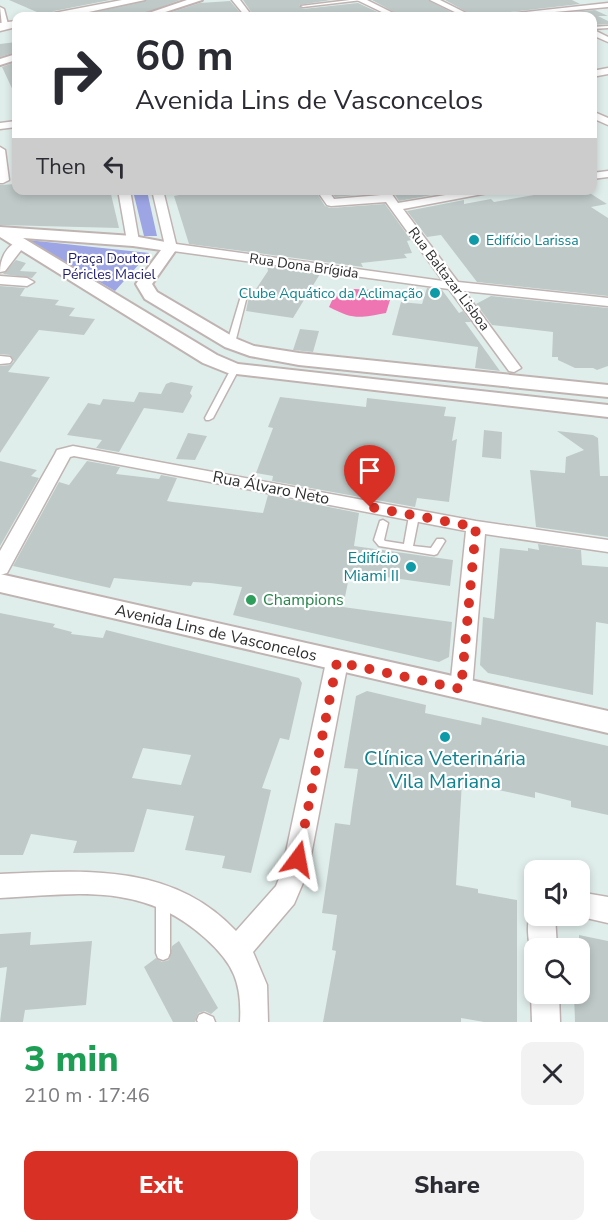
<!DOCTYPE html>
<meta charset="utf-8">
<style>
:root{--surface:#fff;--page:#f2f2f3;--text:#2b2b33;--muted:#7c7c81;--accent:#d93025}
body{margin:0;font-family:"Nunito Sans",sans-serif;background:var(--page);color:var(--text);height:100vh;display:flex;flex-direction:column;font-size:22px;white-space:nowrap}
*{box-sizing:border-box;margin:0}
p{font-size:20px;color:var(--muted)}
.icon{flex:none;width:33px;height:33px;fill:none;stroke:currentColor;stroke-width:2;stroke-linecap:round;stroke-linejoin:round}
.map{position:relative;height:1022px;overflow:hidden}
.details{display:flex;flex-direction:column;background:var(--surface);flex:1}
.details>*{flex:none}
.hud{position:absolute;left:12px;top:12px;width:585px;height:183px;border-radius:12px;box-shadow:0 3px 9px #0003;background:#fff;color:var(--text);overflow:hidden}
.controls{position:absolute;left:524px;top:860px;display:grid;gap:12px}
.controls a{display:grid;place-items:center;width:66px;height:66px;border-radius:12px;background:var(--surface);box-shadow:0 3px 9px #0003;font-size:30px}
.pin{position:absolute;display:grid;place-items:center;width:51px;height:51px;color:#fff;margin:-62px -26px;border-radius:50% 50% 50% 0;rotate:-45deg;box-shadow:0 0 6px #0007}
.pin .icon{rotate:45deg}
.me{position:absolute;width:66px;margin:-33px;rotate:13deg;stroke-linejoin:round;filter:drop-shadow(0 0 4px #0008)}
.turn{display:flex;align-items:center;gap:21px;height:126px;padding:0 24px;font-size:27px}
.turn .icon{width:78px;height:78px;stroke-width:2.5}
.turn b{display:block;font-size:42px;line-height:51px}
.then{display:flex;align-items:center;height:57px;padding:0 24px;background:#0003;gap:12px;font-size:22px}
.round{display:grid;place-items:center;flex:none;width:63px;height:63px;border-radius:12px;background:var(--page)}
.overview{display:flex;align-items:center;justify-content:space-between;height:102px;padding:0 24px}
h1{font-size:36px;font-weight:800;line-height:45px;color:#1e9e55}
.action{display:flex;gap:12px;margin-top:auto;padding:12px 24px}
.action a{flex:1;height:69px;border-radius:12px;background:var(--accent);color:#fff;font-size:24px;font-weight:800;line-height:69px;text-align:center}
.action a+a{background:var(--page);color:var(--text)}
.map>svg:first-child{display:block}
.green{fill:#9da5e4}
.water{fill:#ef74b2}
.building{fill:#bfcac8;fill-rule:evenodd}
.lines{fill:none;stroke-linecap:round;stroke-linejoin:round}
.service-casing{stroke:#c0b4b3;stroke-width:3}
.minor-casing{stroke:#c0b4b3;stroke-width:3}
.tertiary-casing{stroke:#c0b4b3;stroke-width:4}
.secondary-casing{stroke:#c0b4b3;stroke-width:3}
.service{fill:#fff;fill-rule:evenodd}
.minor{fill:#fff;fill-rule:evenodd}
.tertiary{fill:#fff;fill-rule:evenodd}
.secondary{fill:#fff;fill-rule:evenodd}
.route{stroke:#d93025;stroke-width:10;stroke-dasharray:0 18}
.culture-dot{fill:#0f9aa8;stroke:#fff;stroke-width:2}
.leisure-dot{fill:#2e9e5b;stroke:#fff;stroke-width:2}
.labels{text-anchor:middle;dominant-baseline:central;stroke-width:4.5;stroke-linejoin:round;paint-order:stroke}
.far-culture-label{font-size:14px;fill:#0d838f;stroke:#fff;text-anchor:start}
.far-park-label{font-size:14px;fill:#1d1b6c;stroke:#fff}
.far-street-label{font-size:14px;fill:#2d2d2d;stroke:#fff}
.street-label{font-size:16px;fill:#2d2d2d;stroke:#fff}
.culture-label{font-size:16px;fill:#0d838f;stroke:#fff;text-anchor:end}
.leisure-label{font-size:16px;fill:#27864d;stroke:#fff;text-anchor:start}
.near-culture-label{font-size:20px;fill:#0d838f;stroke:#fff}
</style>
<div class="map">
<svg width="608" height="1022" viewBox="0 0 608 1022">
<rect width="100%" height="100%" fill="#e0eeeb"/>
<path class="green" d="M133,191H147L157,236H144Z
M28,240L149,253L115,291Z"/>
<path class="water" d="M354,289L373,290L390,300L386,313C359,318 354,320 329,307L335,294Z"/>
<path class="building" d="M9,0H110L54,11L46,16Z
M147,0H180L138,16H78Z
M243,0H331L299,5L303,9L358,3L386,16H254Z
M372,0H428L459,16H401Z
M445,0H572L580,4L474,16Z
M230,1L243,16H176L172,12L200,3Z
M595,10L608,16H598L608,21V24L592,25V16H531Z
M16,42V52L0,57V44Z
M16,62V97L2,67Z
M16,184V190H110L119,228L0,225V185Z
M183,190H376L377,193L335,197L330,191L318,195L325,206L330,208L385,204L411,240L407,241L412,253L404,254L407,258L361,263L363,267L189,244L174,196L184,194Z
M392,190H459L399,201Z
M563,190H585L607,204L591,207L608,218V296L477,282L441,235L427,237L407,211L464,200V204L491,199L494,202Z
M16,260L26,263L20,271L37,272L32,278L3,274Z
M267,266L320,274L293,318L246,311L248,301L268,271Z
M0,286L25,288L20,296L59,300L55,305L75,308L69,316L95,319L84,335L39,330L8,372L50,377L0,453V366L10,365L14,361L10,355L0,354Z
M427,288L442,290L459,313L463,311L471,322H465L500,371L475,368L478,347L392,335L401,302L422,304Z
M491,296L608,308V366L597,370L593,368H575L558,360V357H552L553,332L492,325L476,304Z
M300,329L319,331L313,352L293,350Z
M171,382L193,386L190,393L192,396L183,413L144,408L119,452L96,448L102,440L67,435L88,403L100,405L103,399L134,402L139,392L161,394L166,384Z
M280,397L366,407L367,398L446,407L444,416L456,417L452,441L457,439L449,502L417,498L415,507L272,481L273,476L256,473L273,428L268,427Z
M484,430L502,432L501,459L482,457Z
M557,431L593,435L598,438L600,476H608V537L536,527L530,470L565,473L566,457L584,450Z
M188,433L207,436L195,460L176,459Z
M0,461L37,470L31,476L39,478L0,546Z
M87,461L120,467L116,474L159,479L161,475L177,478L167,501L173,502L263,513L268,495L359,513L354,546L453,560L450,586L350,572L343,607L452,622L449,657L439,662L233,615L242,587L210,583L193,582L191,586L114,578L110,588L13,566L59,482L69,485Z
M538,544L581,550L582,565L608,567V624L596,622L593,695L488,673L480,665L483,617L494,619L500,548L528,551V548L539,550Z
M0,613L55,624L53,627L72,632L71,634L103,638L106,630L299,678L302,683L289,740L280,738L262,788L271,790L251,873L222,868L225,856L185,850L194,816L147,809L134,852L73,853L77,841L31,834L23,855H0ZM143,748L191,755L181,785L132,778Z
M367,691L426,705L425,713L481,725L482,717L608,746V815L571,807V801L535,792V798L462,782L456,885L478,889V893L517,900V1022H484L461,1018V1022H323L336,951L332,950L337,915L322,913L335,823L350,825L352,809L358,769L344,768L356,696Z
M31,932L30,945L92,941L86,1005L25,1010L23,1022H0L7,967L0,968V934Z
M579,935L608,941V1022H575L574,993H579Z
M179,941L218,1008L211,1014L205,1011L198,1013L195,1022H173L144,967L156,958L162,962L169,960L172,946Z"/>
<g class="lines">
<g class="service-casing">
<path id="service" d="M350,0H362L303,7L301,6Z
M159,11L173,15L174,16H170L158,13Z
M608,26V28L592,29V27Z
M244,294L247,296L235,343L234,345H228L227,343L241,296Z
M232,367H235L239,369L213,418L209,420H206L205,418Z
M414,513L419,516L413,546L431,548L437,539H443L445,541L437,554L434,555L379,546L374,540L380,521L383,520L388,523L384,540L385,541L404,544L409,516Z
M163,893L168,895L170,899V953L168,958L163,960L158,958L156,953V899L158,895Z
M204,1013L213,1017L215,1022H198L197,1020L199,1015Z"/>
</g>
<g class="minor-casing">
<path id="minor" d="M232,0H240L252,16H245Z
M357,0H367L399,16H390Z
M430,0H440L472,16H463Z
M608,3V7L512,16H489Z
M0,7L4,9L9,28L2,26Z
M592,29L608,37V42L592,35Z
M608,68V74L592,77V71Z
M592,111L608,118V125L592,118Z
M16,121V127L0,129V123Z
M0,147L5,150L9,180L3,183H0Z
M608,171V177L592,179V173Z
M118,190H130L139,241L137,244L133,245L127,241Z
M152,190H163L176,244L443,281L386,202L331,206L327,205L320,195L330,193L334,199L381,195L378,190H389L398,203L475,190H504L403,209L458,282L608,298V306L464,291L521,368L514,372L509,371L449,289L166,250Z
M19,241L25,245L5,271L0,272C0,259 6,246 19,241Z
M0,276L27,278L34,282L27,286L0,284Z
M0,356L10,357L12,360L10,363L0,364Z
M73,446L476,521L608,540V552L485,534L472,689L469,695L461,698L453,695L450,689L466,531L74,456L70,457L7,573L0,575V551L55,454L57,450Z
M337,654L344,656L348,662L308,871L294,904L253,952L267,985L268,1022H240C242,983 234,964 205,938C143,882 77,894 0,898V874C85,870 173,863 236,931L276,886L282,871L326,662L330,656Z
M579,892L608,897V923L573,915H579Z
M534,905V915H555L557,948H534V958C527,944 525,918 534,905Z
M534,986V993H559L560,1022H532L531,993Z"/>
</g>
<g class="tertiary-casing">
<path id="tertiary" d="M187,0H202L153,16H140Z
M16,54V60L0,65V59Z
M0,227L133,236L176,244L178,247L152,284L157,292L237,339L254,346L299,353L608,385V397L299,365L250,356L225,347L145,299L136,284L161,250L133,246L23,238L217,355L238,364L608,405V417L228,373L203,363L0,237Z
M0,574L608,711V733L0,592Z"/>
</g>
<g class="secondary-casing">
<path id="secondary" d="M122,0H145L70,16H48L54,13Z
M16,21V27L0,31V23Z"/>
</g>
<use href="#service" class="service"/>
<use href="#minor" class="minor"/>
<use href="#tertiary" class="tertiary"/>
<use href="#secondary" class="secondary"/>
</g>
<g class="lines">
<path class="route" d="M298,859L337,662L461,689L476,527L370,507"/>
</g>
<g class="culture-dot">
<circle cx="474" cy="240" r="6"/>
<circle cx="435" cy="293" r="6"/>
<circle cx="411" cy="567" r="6"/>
<circle cx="445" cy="737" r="6"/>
</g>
<circle class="leisure-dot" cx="251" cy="600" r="6"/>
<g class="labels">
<g class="far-culture-label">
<text x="486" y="240">Edifício Larissa</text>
<text x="423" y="293" text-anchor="end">Clube Aquático da Aclimação</text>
</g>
<g class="far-park-label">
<text x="109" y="258">Praça Doutor<tspan x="109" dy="16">Péricles Maciel</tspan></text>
</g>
<g class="far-street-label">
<text transform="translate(304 266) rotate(8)">Rua Dona Brígida</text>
<text transform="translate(449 279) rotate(53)">Rua Baltazar Lisboa</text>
</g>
<g class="street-label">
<text transform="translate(271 488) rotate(11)">Rua Álvaro Neto</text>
<text transform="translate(216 633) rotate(13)">Avenida Lins de Vasconcelos</text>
</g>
<g class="culture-label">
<text x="399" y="558">Edifício<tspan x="399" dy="18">Miami II</tspan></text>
</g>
<g class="leisure-label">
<text x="263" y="600">Champions</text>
</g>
<g class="near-culture-label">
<text x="445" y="758">Clínica Veterinária<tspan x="445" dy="23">Vila Mariana</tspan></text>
</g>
</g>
</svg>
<div class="controls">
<a><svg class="icon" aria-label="sound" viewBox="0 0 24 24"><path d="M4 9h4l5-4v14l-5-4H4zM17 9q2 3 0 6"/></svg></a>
<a><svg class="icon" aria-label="search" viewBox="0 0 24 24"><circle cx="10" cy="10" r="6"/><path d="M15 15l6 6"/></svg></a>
</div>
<div class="pin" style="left:370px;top:507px;background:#d93025"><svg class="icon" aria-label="arrive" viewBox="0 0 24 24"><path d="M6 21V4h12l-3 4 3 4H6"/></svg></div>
<svg class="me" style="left:298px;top:859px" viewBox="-20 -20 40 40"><path d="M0-17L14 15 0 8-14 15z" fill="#d93025" stroke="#fff" stroke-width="4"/></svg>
<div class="hud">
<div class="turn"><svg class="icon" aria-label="right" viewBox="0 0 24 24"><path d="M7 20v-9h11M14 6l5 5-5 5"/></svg><div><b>60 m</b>Avenida Lins de Vasconcelos</div></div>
<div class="then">Then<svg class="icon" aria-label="left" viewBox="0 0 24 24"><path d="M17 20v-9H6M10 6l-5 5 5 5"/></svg></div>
</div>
</div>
<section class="details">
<div class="overview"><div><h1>3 min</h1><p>210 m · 17:46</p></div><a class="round"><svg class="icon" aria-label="close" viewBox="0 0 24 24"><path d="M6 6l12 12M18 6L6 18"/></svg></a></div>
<div class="action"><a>Exit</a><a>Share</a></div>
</section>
